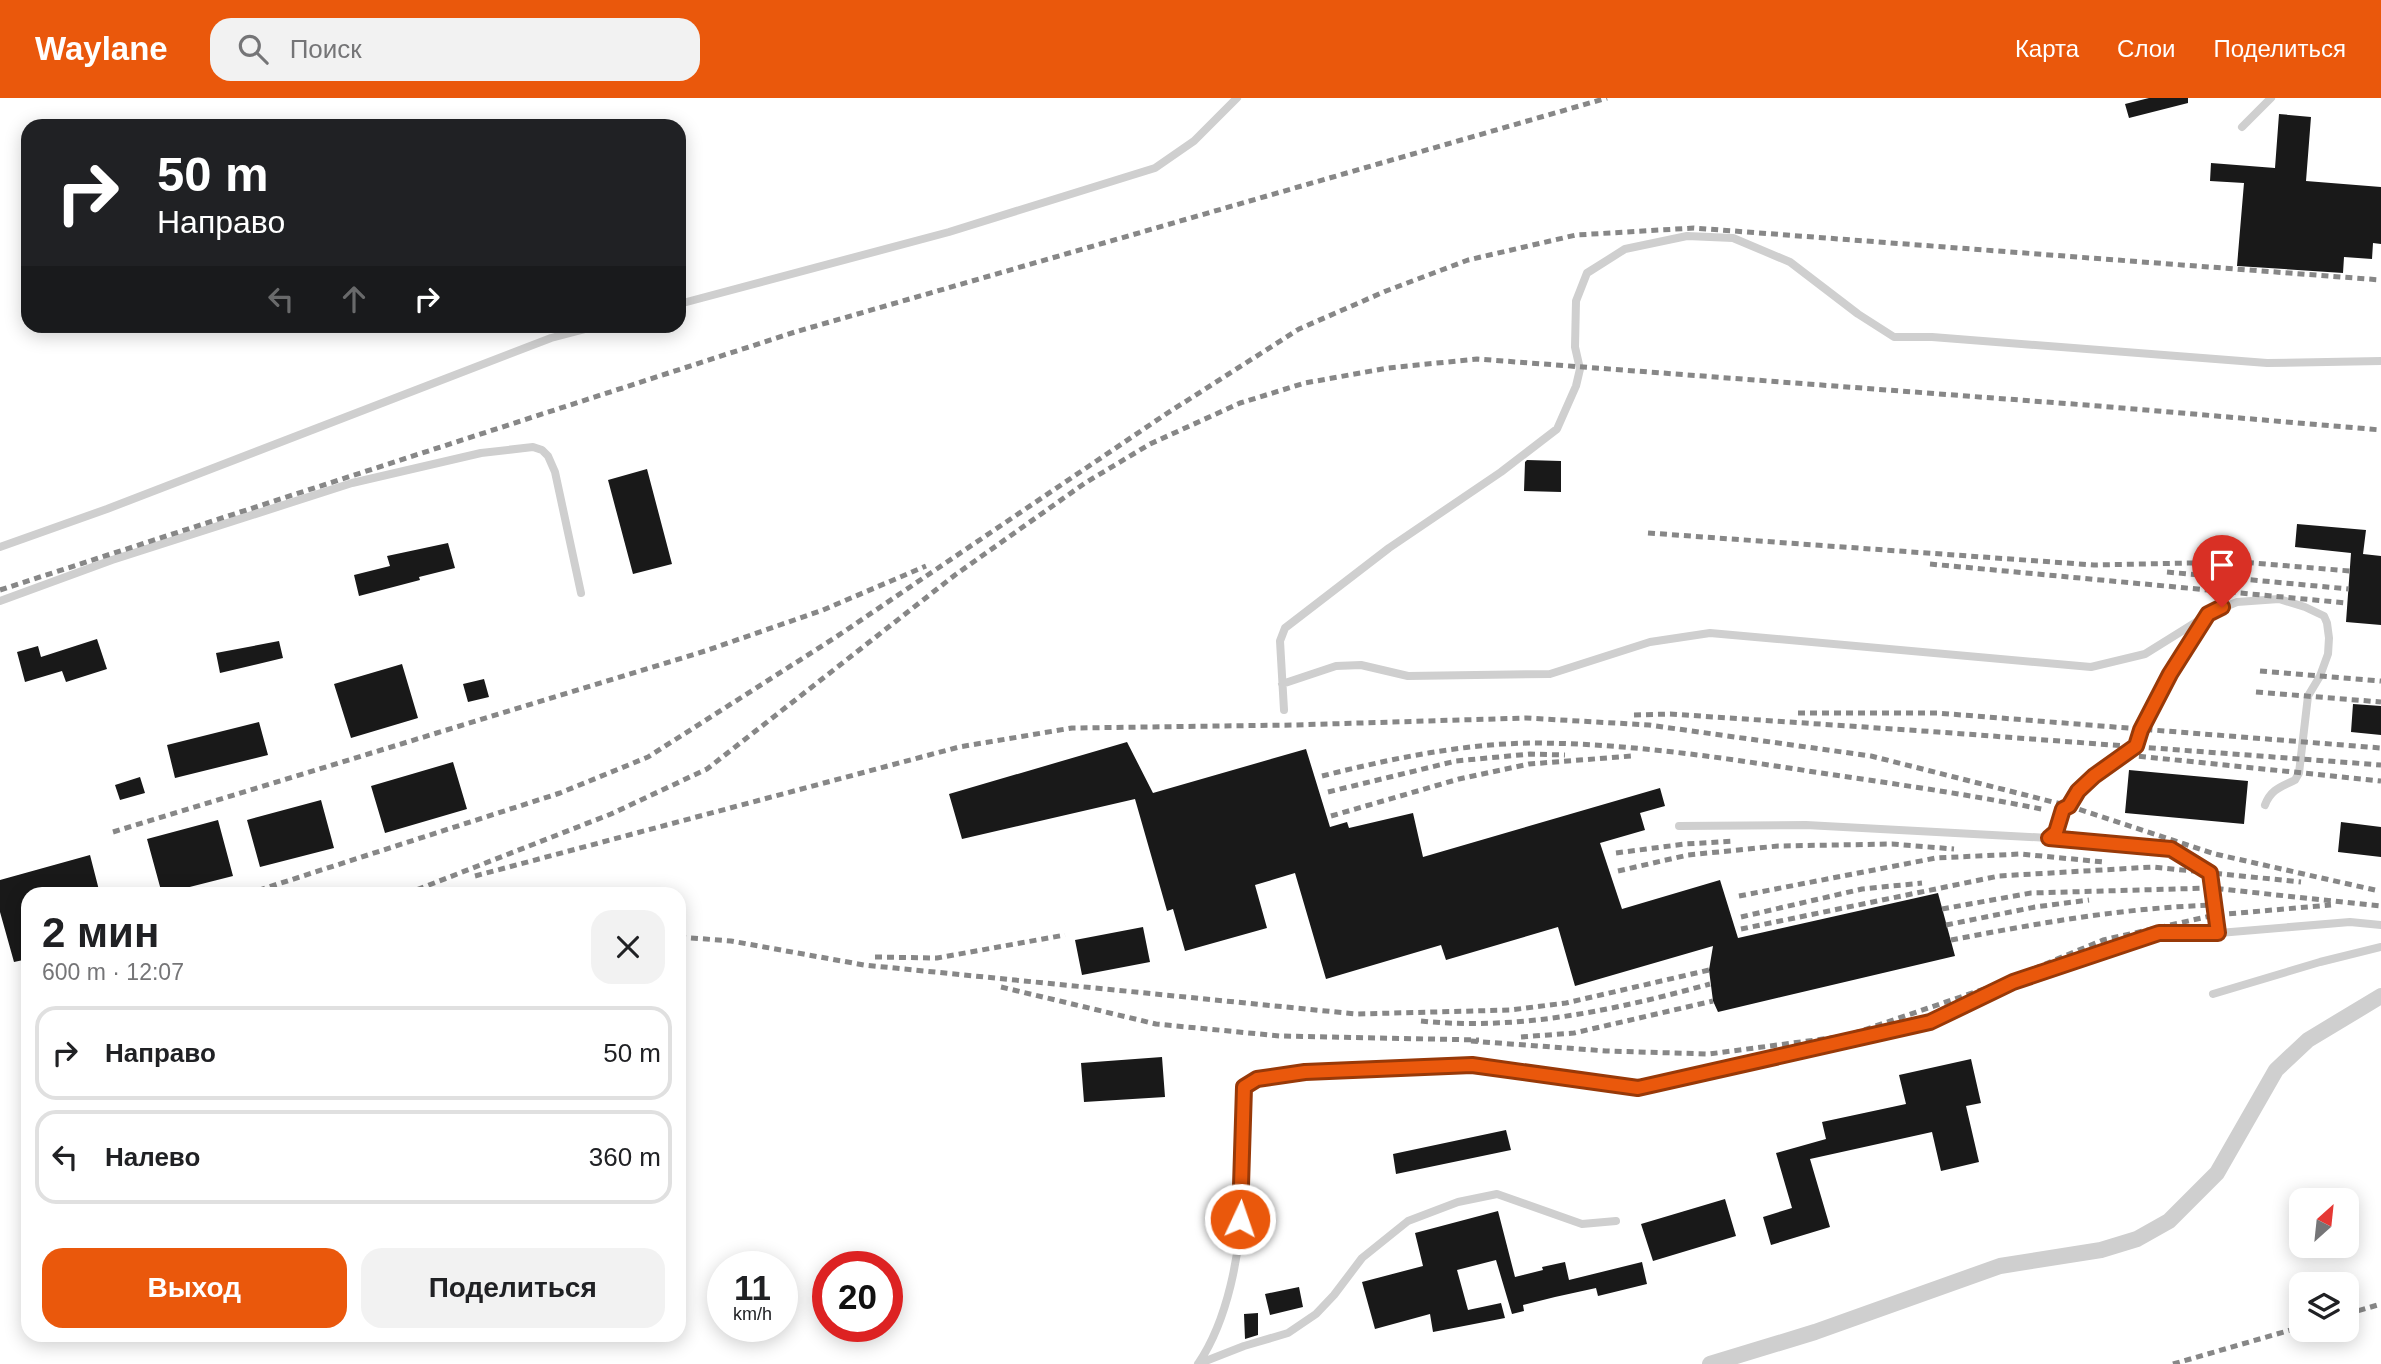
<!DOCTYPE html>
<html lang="ru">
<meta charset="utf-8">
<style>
:root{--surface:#fff;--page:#f2f2f2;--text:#202124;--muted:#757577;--line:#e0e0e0;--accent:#ea580c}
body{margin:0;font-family:Arial,sans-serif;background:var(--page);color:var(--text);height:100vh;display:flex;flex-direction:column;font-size:26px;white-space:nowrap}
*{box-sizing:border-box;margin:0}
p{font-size:23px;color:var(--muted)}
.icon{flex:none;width:38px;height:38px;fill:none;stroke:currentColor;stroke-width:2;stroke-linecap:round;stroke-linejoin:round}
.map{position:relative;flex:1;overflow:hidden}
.panel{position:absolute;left:21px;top:789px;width:665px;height:455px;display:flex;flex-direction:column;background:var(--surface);border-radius:21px;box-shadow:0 4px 18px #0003}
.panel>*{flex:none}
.hud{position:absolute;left:21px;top:21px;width:665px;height:214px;border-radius:21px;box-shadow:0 4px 18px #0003;background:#202124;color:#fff;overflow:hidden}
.needle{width:46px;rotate:27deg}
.controls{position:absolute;left:2289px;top:1090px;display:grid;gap:14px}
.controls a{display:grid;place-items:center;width:70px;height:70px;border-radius:14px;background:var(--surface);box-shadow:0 4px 18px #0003;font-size:35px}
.speed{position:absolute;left:707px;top:1153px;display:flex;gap:14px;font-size:35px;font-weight:700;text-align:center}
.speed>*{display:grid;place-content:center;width:91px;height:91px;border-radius:50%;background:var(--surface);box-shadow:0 4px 18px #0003;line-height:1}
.speed small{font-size:18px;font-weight:400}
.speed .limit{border:10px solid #d22;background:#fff;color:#111}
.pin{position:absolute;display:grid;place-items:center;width:60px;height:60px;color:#fff;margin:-72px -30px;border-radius:50% 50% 50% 0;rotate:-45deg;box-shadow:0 0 7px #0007}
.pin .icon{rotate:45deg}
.me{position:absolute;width:77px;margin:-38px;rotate:3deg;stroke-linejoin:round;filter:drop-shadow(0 0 5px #0008)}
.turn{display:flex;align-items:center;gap:24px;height:147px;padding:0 21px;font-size:32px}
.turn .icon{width:91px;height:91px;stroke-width:2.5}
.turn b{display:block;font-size:49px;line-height:60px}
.lanes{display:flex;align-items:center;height:66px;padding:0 21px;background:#0003;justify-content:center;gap:35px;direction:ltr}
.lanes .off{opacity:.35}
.round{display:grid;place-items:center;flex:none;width:74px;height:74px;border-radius:21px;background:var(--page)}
.headline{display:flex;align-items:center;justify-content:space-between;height:119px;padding:0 21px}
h1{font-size:42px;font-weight:700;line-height:52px}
.action{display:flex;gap:14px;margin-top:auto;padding:14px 21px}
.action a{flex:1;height:80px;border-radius:21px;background:var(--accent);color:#fff;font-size:28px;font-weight:700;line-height:80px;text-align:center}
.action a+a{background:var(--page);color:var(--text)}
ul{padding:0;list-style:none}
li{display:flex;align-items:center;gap:21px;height:94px;margin:0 14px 10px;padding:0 7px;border:4px solid var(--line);border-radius:21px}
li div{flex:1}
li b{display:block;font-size:26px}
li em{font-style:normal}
header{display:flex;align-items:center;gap:42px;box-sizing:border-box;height:98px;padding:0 35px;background:var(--accent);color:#fff}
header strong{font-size:33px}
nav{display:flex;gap:38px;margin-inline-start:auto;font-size:24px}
.search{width:490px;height:63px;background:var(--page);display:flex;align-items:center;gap:18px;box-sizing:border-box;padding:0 24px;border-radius:21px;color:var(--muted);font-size:26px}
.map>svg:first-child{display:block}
.building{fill:#191919}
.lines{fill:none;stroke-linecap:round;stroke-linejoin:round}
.lane{stroke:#cfcfcf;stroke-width:8}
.street{stroke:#cfcfcf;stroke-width:16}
.rail{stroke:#878787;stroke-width:5;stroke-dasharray:7 5;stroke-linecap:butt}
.route-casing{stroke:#983908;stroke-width:18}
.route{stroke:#ea580c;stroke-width:12}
</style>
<header>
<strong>Waylane</strong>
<div class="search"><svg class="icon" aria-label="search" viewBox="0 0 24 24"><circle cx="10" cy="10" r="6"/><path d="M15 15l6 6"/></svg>Поиск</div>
<nav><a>Карта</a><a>Слои</a><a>Поделиться</a></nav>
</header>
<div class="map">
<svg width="2381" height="1266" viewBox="0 0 2381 1266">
<rect width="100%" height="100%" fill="#fff"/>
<path class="building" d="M2149,0H2188V5L2129,20L2125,6Z
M2279,16L2311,19L2306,83L2381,89V146L2373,145L2372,161L2344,159L2343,175L2237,168L2244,85L2210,83L2211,65L2275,70Z
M1527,362L1561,363V394L1524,393L1525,364Z
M647,371L672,466L633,476L608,382Z
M2297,426L2366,432L2363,456L2381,458V527L2346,524L2351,455L2295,449Z
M448,445L455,470L419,479L420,482L359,498L354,477L390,468L387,458Z
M97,541L107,571L66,584L62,573L25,584L17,554L38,548L41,559Z
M279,543L283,560L220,575L216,555Z
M402,566L418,620L351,640L334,586Z
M484,581L489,599L468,604L463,586Z
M2353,606L2381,608V637L2351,634Z
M259,624L268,657L175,680L167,647Z
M1127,644L1153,695L1306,651L1330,729L1347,724L1349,730L1413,715L1423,759L1660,690L1665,708L1640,715L1645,732L1600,745L1622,811L1720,782L1738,840L1938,795L1955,858L1718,914L1713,903L1709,872L1713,848L1575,888L1558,829L1446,862L1441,847L1326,881L1295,775L1255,787L1267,830L1185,853L1173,811L1167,813L1135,701L962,741L949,696Z
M453,664L467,711L385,735L371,688Z
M2129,672L2248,683L2244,726L2125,715Z
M140,679L145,695L120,702L115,687Z
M321,702L334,750L260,769L247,722Z
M218,722L233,778L162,796L147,741Z
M2341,724L2381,729V759L2338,754Z
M90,757L100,796H28V861L14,864L0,814V782Z
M1143,829L1150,864L1082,877L1075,842Z
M1162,959L1165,999L1084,1004L1081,965Z
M1971,961L1981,1005L1966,1008L1979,1064L1941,1073L1932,1034L1810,1061L1830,1129L1771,1147L1763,1119L1792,1110L1776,1055L1826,1041L1822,1024L1906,1006L1899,977Z
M1506,1032L1511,1052L1396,1076L1393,1056Z
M1725,1101L1736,1138L1653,1163L1641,1126Z
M1498,1113L1515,1179L1543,1172L1542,1169L1565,1164L1569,1182L1642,1164L1647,1186L1598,1198L1596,1190L1555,1199L1523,1207L1524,1213L1512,1216L1496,1162L1457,1172L1468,1212L1501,1205L1505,1220L1433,1234L1430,1216L1375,1231L1362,1184L1423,1168L1415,1135Z
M1299,1189L1303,1209L1270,1217L1265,1196Z
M1258,1215V1237L1245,1241L1244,1216Z"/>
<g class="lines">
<path class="lane" d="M2242,29L2271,0
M679,206L949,134L1155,70L1194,43L1237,0
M0,449L107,411L551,240L597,228
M0,503L112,462L352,385L481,355L533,349L542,352L548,358L555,374L581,495
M1282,586L1336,568L1361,567L1408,578L1550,576L1650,544L1710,535L2091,569L2145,556L2206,518
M1284,612L1280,543L1285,530L1389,450L1501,374L1557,331L1576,288L1580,271L1575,249L1576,203L1587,175L1625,151L1687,138L1733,140L1790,164L1858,216L1894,239H1932L2267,265L2381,263
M1679,728L1806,727L2049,740L2056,734L2063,711L2069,708L2078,693L2094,679L2136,648L2141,631L2170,576L2208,516L2237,504L2279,501L2305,509L2324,518L2327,525L2329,540L2328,556L2320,578L2308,598L2299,675L2295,682C2281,689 2271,691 2265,707
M2049,740L2171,751L2210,775L2219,835
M2213,896L2320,864L2381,849
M1198,1266C1228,1222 1240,1156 1242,1102C1243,1065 1239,1027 1244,989L1257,981L1305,974L1472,967L1638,990L1930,924L2013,884L2159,835H2219L2350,824L2381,827
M1198,1266L1244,1248L1288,1235L1316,1216L1334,1197L1362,1160L1408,1123L1458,1104L1497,1096L1582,1126L1616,1123"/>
<path class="street" d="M1710,1266L1815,1234L2000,1168L2101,1152L2137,1141L2169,1123L2217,1075L2276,972L2308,942L2381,898"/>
<path class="rail" d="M1648,435L2094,467L2242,464L2350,473
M1930,466L2347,505
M2167,474L2349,491
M0,492L795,234L1607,0
M2260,573L2381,583
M2256,594L2381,604
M1798,615H1937L2381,650
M1634,617L1670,616L1938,634L2381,667
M2127,657L2381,683
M1322,678C1390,661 1460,646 1531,645C1628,645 1725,660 1821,675C1896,686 1972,697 2046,712
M1328,694L1456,663L1530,656L1565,657
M1331,718L1459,681L1529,666L1632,658
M113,734L705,553L823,512L926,468
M1616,755L1685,746L1735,743
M1618,773L1688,757L1778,748L1892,746L1954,751
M475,778L959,649L1072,630L1294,627L1526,620L1649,627L1871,658L2069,708L2215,756L2375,792
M247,796L560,695L648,659L836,539L1166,316L1299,231L1386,193L1468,162L1576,137L1694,130L2381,182
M406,796L611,716L707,671L955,477L1085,385L1150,346L1240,305L1305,285L1388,270L1477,261L2099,308L2381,332
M1739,798L1936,760L2020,756L2104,764
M1942,811L2031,795L2211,790L2381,808
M1741,819L1862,791L1922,785
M1946,827L2035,809L2089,802
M1741,831L1999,778L2153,769L2301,784
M679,839L731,843L864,867L1356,916L1510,912L1566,905L1709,872
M1951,842C2040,825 2132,808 2224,807
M875,859L937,860L1065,837
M1001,889L1156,926L1280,938L1479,942
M1421,923C1520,933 1615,912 1710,886
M1521,939L1574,935L1713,903
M1471,943L1606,953L1709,956L1846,938L1990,889L2103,842L2215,817L2331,807
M2347,1216L2381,1206
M2173,1266L2301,1229"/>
</g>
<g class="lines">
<g class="route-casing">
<path id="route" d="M1240,1121L1244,989L1257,981L1305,974L1472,967L1638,990L1930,924L2013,884L2159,835H2218L2210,775L2171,751L2049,740L2056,734L2063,711L2069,708L2078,693L2094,678L2136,648L2141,632L2170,576L2208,516L2222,509"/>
</g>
<use href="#route" class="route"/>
</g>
</svg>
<div class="controls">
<a><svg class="needle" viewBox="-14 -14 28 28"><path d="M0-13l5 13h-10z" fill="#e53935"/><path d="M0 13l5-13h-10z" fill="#757577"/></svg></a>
<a><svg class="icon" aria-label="layers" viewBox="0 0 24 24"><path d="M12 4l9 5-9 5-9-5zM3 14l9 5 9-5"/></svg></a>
</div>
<div class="speed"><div>11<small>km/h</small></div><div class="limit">20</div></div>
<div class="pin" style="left:2222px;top:509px;background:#d93025"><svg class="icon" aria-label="arrive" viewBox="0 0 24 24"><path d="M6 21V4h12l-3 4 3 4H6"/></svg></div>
<svg class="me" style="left:1240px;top:1121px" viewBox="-20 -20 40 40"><circle r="17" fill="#ea580c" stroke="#fff" stroke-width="3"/><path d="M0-11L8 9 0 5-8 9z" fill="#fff"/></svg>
<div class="hud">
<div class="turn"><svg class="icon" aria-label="right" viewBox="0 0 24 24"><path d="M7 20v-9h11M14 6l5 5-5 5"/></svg><div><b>50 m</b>Направо</div></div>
<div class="lanes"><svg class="icon off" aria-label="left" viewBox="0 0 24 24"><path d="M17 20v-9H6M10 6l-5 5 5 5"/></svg><svg class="icon off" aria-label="ahead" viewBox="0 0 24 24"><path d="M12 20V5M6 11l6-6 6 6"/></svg><svg class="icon" aria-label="right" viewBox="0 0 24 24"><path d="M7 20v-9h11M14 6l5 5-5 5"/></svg></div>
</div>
<section class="panel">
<div class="headline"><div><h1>2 мин</h1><p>600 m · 12:07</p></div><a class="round"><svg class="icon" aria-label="close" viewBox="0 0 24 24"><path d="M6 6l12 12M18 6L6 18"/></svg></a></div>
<ul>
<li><svg class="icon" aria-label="right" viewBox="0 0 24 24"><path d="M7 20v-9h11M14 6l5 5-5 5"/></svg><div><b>Направо</b></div><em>50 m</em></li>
<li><svg class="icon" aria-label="left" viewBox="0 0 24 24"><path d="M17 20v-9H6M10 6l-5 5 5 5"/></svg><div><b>Налево</b></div><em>360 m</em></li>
</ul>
<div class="action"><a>Выход</a><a>Поделиться</a></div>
</section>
</div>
